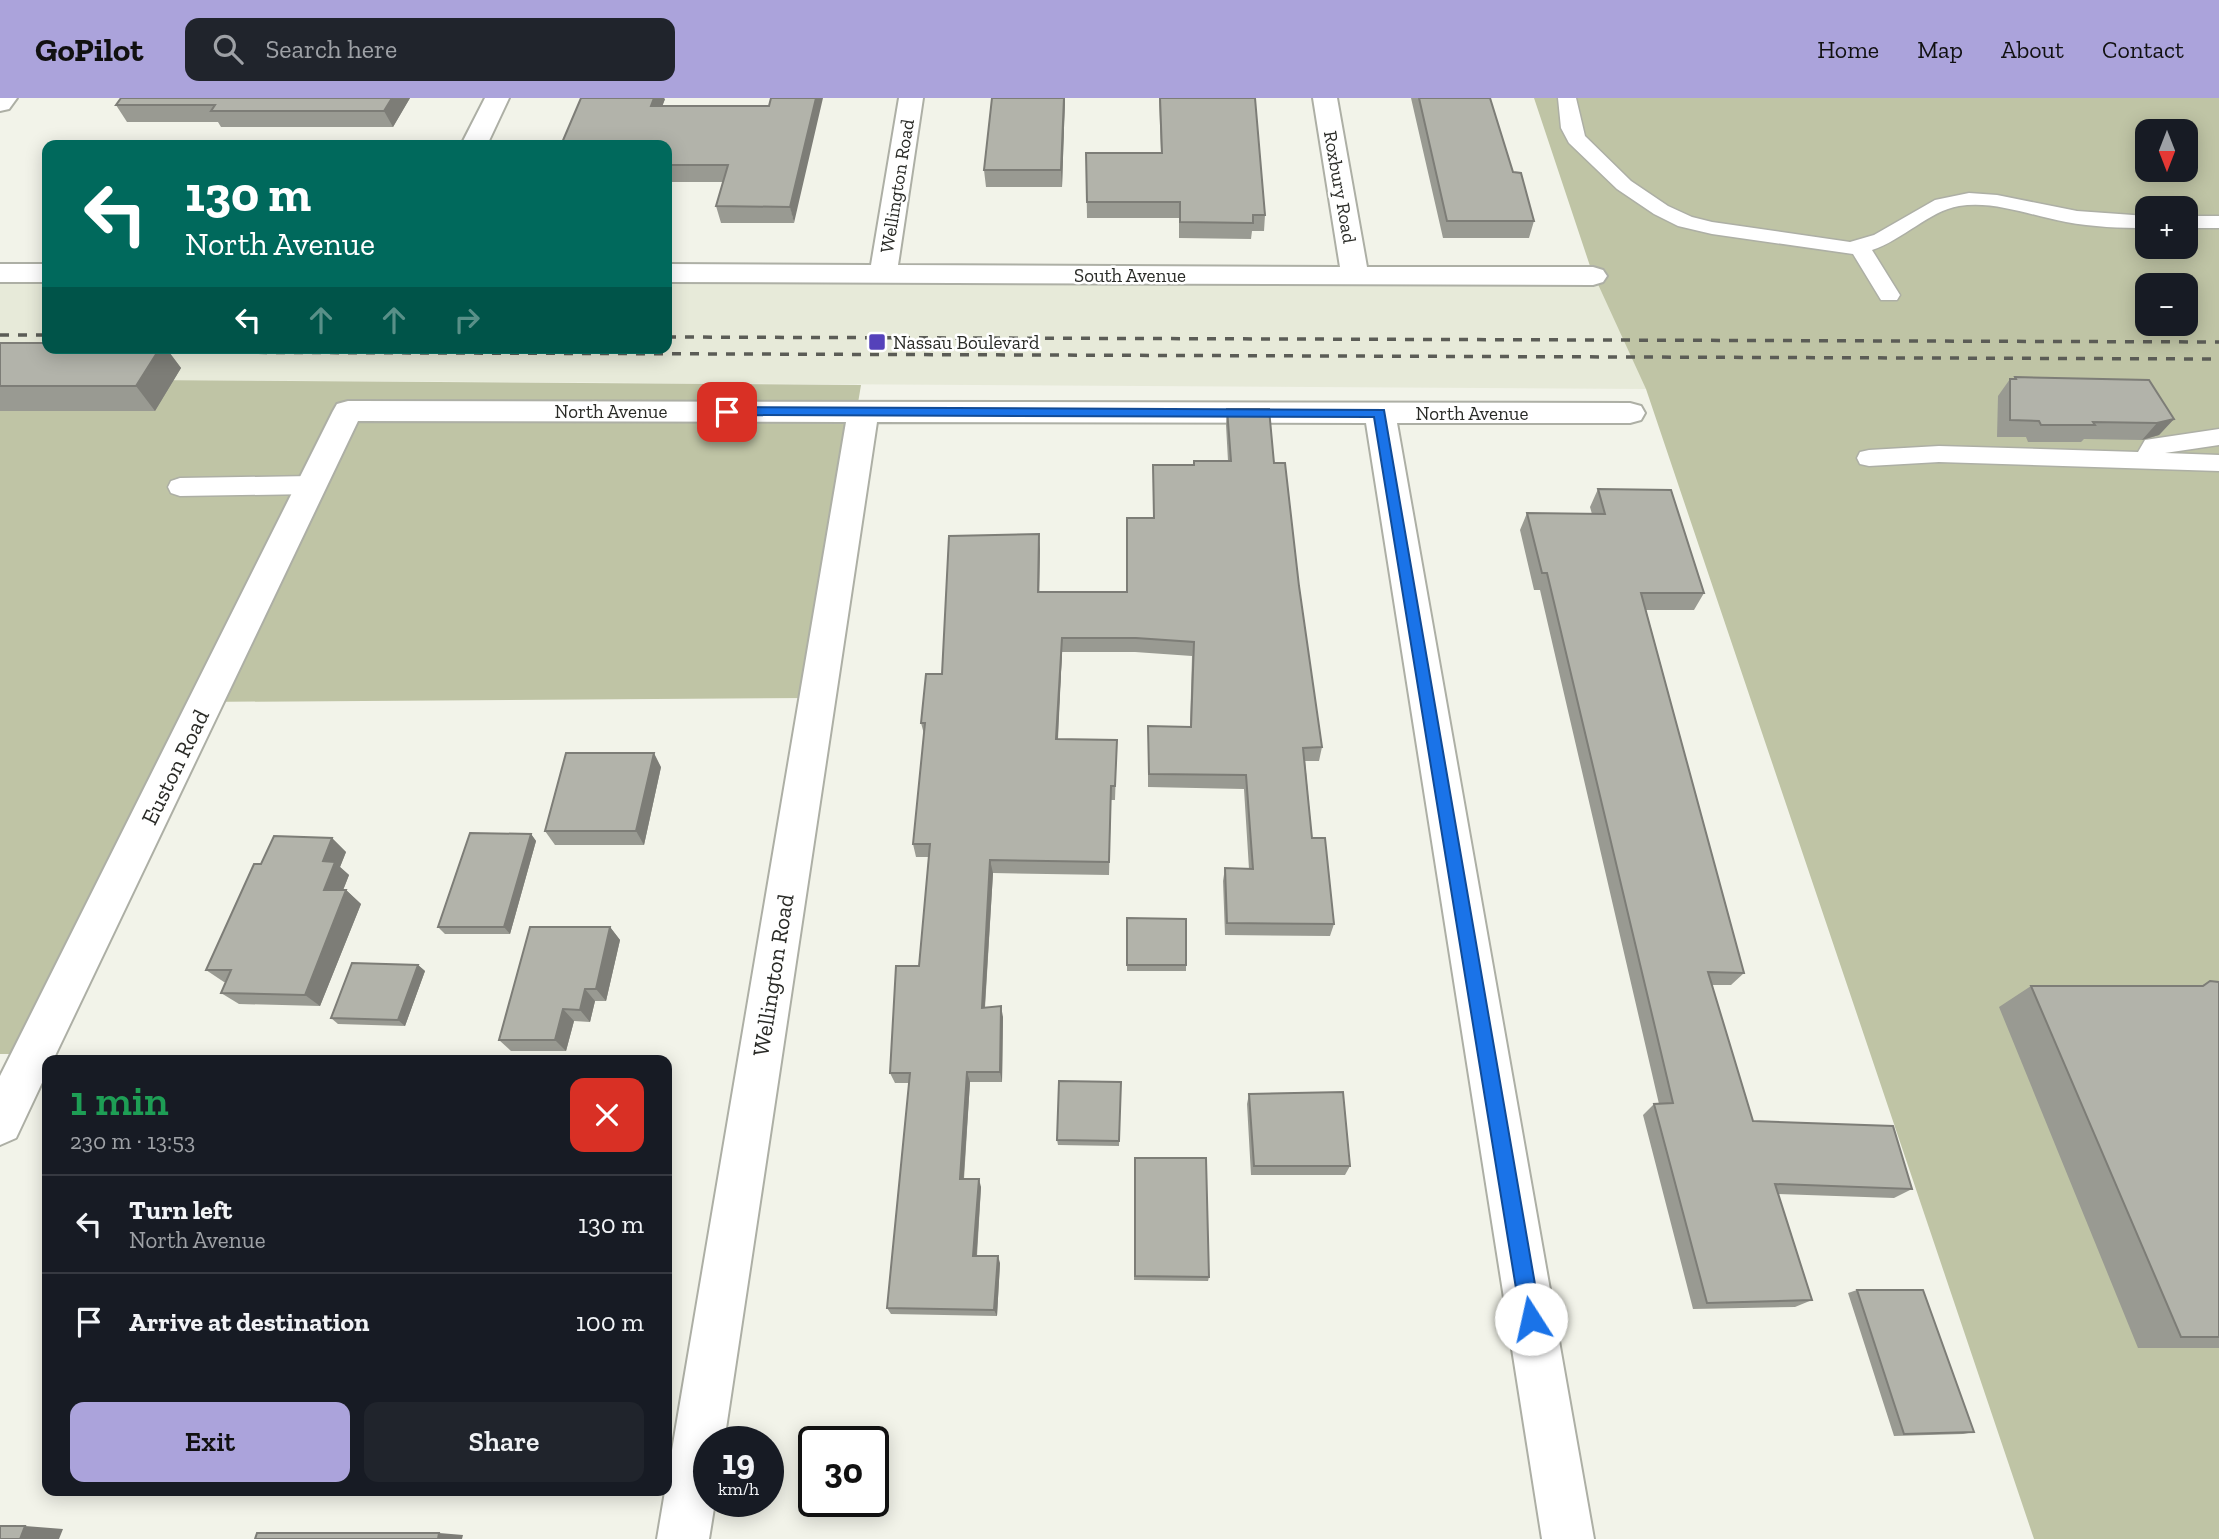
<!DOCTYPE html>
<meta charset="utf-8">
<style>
:root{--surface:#171b24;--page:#20242c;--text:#f1f3f6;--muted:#9ea1a6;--line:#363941;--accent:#aba3db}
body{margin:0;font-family:"Zilla Slab",serif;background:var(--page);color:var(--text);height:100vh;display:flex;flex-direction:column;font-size:26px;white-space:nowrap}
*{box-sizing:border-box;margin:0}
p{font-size:23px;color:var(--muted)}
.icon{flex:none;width:38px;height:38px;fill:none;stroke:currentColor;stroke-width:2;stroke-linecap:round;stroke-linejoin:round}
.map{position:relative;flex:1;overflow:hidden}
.panel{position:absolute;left:42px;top:957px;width:630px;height:441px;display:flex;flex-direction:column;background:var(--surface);border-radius:14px;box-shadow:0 4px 18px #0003}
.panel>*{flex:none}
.guide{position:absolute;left:42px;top:42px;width:630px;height:214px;border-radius:14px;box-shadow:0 4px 18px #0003;background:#00695c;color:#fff;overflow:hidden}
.needle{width:46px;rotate:180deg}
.controls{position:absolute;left:2135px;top:21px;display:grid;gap:14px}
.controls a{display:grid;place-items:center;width:63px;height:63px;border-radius:14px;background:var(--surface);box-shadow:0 4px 18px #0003;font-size:35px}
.speed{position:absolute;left:693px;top:1328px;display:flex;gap:14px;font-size:35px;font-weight:700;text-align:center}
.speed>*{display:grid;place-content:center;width:91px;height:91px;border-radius:50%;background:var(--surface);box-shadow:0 4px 18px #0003;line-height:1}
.speed small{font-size:18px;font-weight:400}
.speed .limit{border:4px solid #111;border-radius:10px;background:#fff;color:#111}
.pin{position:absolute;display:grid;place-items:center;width:60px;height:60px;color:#fff;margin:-30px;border-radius:14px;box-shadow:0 4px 10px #0006}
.me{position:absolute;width:77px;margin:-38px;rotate:350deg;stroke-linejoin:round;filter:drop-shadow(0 0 5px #0008)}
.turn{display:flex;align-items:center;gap:24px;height:147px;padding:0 28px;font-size:32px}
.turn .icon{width:91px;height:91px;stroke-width:2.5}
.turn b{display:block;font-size:49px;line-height:60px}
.lanes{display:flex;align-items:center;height:66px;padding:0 28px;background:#0003;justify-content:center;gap:35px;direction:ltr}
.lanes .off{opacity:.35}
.round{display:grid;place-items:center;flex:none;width:74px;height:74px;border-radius:14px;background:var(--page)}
.overview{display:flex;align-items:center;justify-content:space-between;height:119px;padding:0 28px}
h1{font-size:42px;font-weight:600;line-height:52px;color:#1e9e55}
.cta{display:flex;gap:14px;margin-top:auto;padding:14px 28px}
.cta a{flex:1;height:80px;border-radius:14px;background:var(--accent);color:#111;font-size:28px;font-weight:600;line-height:80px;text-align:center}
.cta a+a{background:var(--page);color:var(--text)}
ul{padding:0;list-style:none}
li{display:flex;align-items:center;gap:21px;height:98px;padding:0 28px;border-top:2px solid var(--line)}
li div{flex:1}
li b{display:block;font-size:26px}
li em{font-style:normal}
header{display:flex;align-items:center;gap:42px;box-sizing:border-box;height:98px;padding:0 35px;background:var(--accent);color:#111}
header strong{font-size:33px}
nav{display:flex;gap:38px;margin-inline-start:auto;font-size:24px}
.search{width:490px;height:63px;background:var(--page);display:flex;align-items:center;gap:18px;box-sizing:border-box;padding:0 24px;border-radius:14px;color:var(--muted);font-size:26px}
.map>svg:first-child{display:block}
.built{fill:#e7ead9}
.green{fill:#bfc4a5;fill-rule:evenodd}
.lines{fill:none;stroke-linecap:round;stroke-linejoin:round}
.service-casing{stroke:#adafa5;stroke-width:3}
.minor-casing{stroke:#adafa5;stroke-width:4}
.secondary-casing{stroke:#adafa5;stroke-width:4}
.service{fill:#fff;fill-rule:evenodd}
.minor{fill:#fff;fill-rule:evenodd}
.secondary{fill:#fff;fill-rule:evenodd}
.rail{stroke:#5b5c56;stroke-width:3.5;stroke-dasharray:9 9;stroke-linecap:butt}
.wall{fill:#999a92}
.shaded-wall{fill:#7d7d77}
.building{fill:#b2b3aa;stroke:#7d7d77;stroke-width:2}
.route{fill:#1a73e8;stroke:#114b97;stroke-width:2}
.poi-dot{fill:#5542ba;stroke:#fff;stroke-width:2.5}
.labels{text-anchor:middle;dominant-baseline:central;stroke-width:5;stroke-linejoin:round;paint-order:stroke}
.far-street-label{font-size:19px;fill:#2a2b27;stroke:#fff}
.far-poi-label{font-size:19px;fill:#2a2b27;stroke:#fff;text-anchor:start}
.street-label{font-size:23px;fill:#2a2b27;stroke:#fff}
</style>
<header>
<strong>GoPilot</strong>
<div class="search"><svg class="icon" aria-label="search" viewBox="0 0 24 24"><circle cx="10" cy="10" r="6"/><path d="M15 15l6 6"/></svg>Search here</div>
<nav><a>Home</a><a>Map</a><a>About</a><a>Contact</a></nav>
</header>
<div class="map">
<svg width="2219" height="1441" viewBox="0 0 2219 1441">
<rect width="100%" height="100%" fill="#f2f3e9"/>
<path class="built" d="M667,171H1591L2147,226L2219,224V290L1646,291L0,281V172H47V250H667Z"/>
<path class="green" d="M1534,0H2219V1441H2034L1646,291L1591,171ZM2147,33H2186V72H2147ZM2147,110H2186V149H2147ZM2147,187H2186V226H2147Z
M0,281L861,287L809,600L197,604L24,956H0Z"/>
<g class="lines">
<g class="service-casing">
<path id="service" d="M1558,0H1576L1585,38L1631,83L1668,108L1692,119L1712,124L1850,144L1874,137L1935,102L1969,95L1997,97L2077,113L2147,118V130C2120,130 2093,129 2066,124C2032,118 1994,102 1959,108C1929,113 1903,142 1872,152L1900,197L1897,202H1881L1853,156L1712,136L1678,128L1654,116L1617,91L1569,45L1561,30Z
M2186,118H2219V130H2186Z
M2219,331V347L2165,355L2219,357V373L1939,364L1869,368L1860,366L1857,360L1860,354L1869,352L1939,348L2138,354L2145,342Z
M312,378L321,381L324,387L321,393L312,396L180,398L171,395L168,389L171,383L180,380Z"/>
</g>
<g class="minor-casing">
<path id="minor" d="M485,0H509L487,47H461Z
M899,0H923L898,167L1340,169L1313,0H1337L1367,169H1593L1603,172L1607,178L1603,184L1593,187L667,184V166L871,167Z
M0,166H47V184H0Z
M348,303L1630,305L1641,308L1645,315L1641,322L1630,325H1397L1594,1441H1542L1366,325L877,324L724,1344H709V1404H715L709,1441H657L846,324L358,323L53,962H47V974L16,1040L0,1047V978L333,313L337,306Z"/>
</g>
<g class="secondary-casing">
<path id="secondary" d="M0,0H17L9,11L0,13Z"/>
</g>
<use href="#service" class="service"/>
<use href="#minor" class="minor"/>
<use href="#secondary" class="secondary"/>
<path class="rail" d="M0,237H47
M667,239L2219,244
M150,254L2219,261"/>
</g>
<path class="wall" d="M410,0L393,29H221L218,24H127L116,7Z
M992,0H1065L1062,89H986L984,72Z
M1159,0H1255L1265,117L1264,133H1252L1251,141L1179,140V120H1087L1086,55H1161Z
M1411,0H1490L1513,74L1534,123L1529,140H1443Z
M665,1L662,8H769L794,125H721L716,108L723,84H667V47H561Z
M0,245L47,250H166L181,270L155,313H0Z
M2015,279L2174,321L2159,337L2142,342L2084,341L2081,344H2028L2026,339H1997L1998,298L2010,281H2013Z
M1227,311L1274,365L1299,488L1322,649L1319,663H1305L1312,740L1334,826L1330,838L1225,837L1223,783L1225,770L1249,771L1244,691L1148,689V628L1190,629L1192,558L1135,554H1062L1058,641L1117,642L1115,702H1111L1109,777L993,775L985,910L1003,919L1002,984H970L964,1081L981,1089L977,1158L1000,1165L997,1218L891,1216L887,1210L909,985H895L890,975L919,868L929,759H916L913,746L924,636L921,625L942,576L1039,436V494H1126L1153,420V367H1193L1228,363L1226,327Z
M1598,391L1704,495L1694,512H1646L1744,875L1731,887H1712L1753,1023L1912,1091L1894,1100L1778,1096L1812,1202L1795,1209L1693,1211L1643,1017L1654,1006H1659L1540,492H1534L1520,432L1527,415L1592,416L1590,409Z
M661,669L644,747H555L545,733Z
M531,736L536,743L510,836H445L438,829Z
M332,740L346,754L340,769L349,777L343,792H346L361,806L320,908L239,906L221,895L226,884H224L206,872L261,766Z
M1127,820L1186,867V873H1127Z
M610,829L620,842L606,903H595L590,924L574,923L566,953H511L499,942Z
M418,867L425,873L405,928L338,926L331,920Z
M2210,883L2219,884V1250H2138L1999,909L2031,888H2201Z
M1121,984L1119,1048L1058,1047L1057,1042Z
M1249,996L1350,1068L1345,1077H1251L1247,1006Z
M1135,1060L1209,1179L1208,1183L1134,1182Z
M1857,1192L1974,1334L1963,1336L1894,1338L1848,1195Z"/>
<path class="shaded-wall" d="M392,0H410L393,29L384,13Z
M654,0H664L665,1L656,25L651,8Z
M816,0H823L794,125L790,109Z
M1064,0H1065L1062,89L1061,72Z
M160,250H166L181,270L155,313L136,288Z
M2174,321L2159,337L2142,342L2157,325Z
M1039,436L1040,451L1039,509L1038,494Z
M1062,540V554L1057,655L1056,641Z
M654,655L661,669L644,747L636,733Z
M531,736L536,743L510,836L504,829Z
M332,740L346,754L340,769L349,777L338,805L324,792L323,763Z
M990,762L993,775L984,921L982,910Z
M346,792L361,806L320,908L305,897Z
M610,829L620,842L606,903L596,891Z
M418,867L425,873L405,928L398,922Z
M585,891L595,903L590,924L580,912Z
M1001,908L1003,919L1002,984L1000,974Z
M563,911L574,923L566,953L555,942Z
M967,974L970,984L963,1089L960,1081Z
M979,1081L981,1089L976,1165L973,1158Z
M998,1158L1000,1165L997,1218L994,1212Z
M25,1428L63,1431L59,1441H20Z
M439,1435L463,1437L462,1441H438Z"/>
<path class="building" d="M121,0H392L384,13H211L215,7H116Z
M581,0H654L651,8H769L771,0H816L790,109L716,108L728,67H667V47H561Z
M992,0H1064L1061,72H984Z
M1160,0H1255L1265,117H1253V125L1180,124V104H1087L1086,55H1162Z
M1419,0H1490L1513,74L1521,75L1534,123H1447Z
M0,245H47V250H160L136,288H0Z
M2015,279L2149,282L2174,321L2157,325L2093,324L2095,327H2041L2039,323L2010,322V281H2016Z
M1227,311H1269L1274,365H1285L1299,488L1322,649L1303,650L1312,740H1325L1334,826L1227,825L1225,770L1253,771L1246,677L1149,676L1148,628L1191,629L1194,544L1136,540H1062L1056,641L1117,642L1115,688H1111L1109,764L990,762L982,910L1001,908L1000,974H967L960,1081H979L973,1158H998L994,1212L887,1210L910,975H890L896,868H919L930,746H913L925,625H921L926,576H942L949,438L1039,436L1038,494H1127V420H1154L1153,367H1194V363H1231Z
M1598,391L1671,392L1704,495H1641L1744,875L1708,874L1753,1023L1893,1028L1912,1091L1775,1086L1812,1202L1707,1205L1654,1006L1673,1005L1547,475H1542L1527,415L1605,416Z
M566,655H654L636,733H545Z
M470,735L531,736L504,829H438Z
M274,738L332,740L323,763L335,764L324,792H346L305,897L221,895L231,872H206L254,766H261Z
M1127,820L1186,821V867H1127Z
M530,829H610L596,891H585L580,912L563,911L555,942H499Z
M352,865L418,867L398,922L331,920Z
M2210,883L2219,884V1239H2181L2031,888H2203Z
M1059,983L1121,984L1119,1043L1057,1042Z
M1343,994L1350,1068H1254L1249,996Z
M1135,1060H1206L1209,1179L1135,1178Z
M1857,1192H1923L1974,1334L1904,1336Z
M0,1428H25L20,1441H0Z
M257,1435H439L438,1441H255Z"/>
<path class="route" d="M727,309L1384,312L1541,1221L1538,1228L1531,1231L1524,1228L1521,1221L1374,319L723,317V311Z"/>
<rect class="poi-dot" x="868" y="235" width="18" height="18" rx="3.5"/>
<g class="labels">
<g class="far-street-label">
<text transform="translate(897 88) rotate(-81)">Wellington Road</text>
<text transform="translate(1340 89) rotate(80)">Roxbury Road</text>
<text x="1130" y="177">South Avenue</text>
<text x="611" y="313">North Avenue</text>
<text x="1472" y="315">North Avenue</text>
</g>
<g class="far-poi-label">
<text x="893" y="244">Nassau Boulevard</text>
</g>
<g class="street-label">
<text transform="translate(175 669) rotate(-64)">Euston Road</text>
<text transform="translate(773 877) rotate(-81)">Wellington Road</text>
</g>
</g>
</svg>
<div class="controls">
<a><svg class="needle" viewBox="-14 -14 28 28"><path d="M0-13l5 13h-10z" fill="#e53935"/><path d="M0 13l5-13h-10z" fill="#9ea1a6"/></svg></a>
<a>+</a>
<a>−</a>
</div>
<div class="speed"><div>19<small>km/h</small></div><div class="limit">30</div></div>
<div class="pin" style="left:727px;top:314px;background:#d93025"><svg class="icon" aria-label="arrive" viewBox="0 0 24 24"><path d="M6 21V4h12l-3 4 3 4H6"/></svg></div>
<svg class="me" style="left:1531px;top:1221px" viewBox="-20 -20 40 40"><circle r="19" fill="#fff"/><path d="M0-13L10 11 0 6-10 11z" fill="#1a73e8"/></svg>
<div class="guide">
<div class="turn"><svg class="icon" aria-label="left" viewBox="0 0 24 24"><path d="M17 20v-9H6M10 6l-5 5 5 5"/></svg><div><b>130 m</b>North Avenue</div></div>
<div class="lanes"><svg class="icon" aria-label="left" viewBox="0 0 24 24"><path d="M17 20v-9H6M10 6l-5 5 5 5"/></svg><svg class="icon off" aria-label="ahead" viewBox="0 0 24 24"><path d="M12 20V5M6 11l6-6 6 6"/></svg><svg class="icon off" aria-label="ahead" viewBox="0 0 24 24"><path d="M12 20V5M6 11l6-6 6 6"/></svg><svg class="icon off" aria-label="right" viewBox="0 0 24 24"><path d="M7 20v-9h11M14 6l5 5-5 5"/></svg></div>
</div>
<section class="panel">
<div class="overview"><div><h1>1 min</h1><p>230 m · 13:53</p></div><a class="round" style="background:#d93025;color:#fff"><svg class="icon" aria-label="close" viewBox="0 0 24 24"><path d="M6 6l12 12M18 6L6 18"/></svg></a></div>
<ul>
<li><svg class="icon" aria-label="left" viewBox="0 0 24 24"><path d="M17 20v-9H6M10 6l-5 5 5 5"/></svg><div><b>Turn left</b><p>North Avenue</p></div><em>130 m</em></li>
<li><svg class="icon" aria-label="arrive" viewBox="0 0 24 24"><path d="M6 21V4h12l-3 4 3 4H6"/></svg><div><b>Arrive at destination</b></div><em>100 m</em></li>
</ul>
<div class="cta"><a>Exit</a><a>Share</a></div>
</section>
</div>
